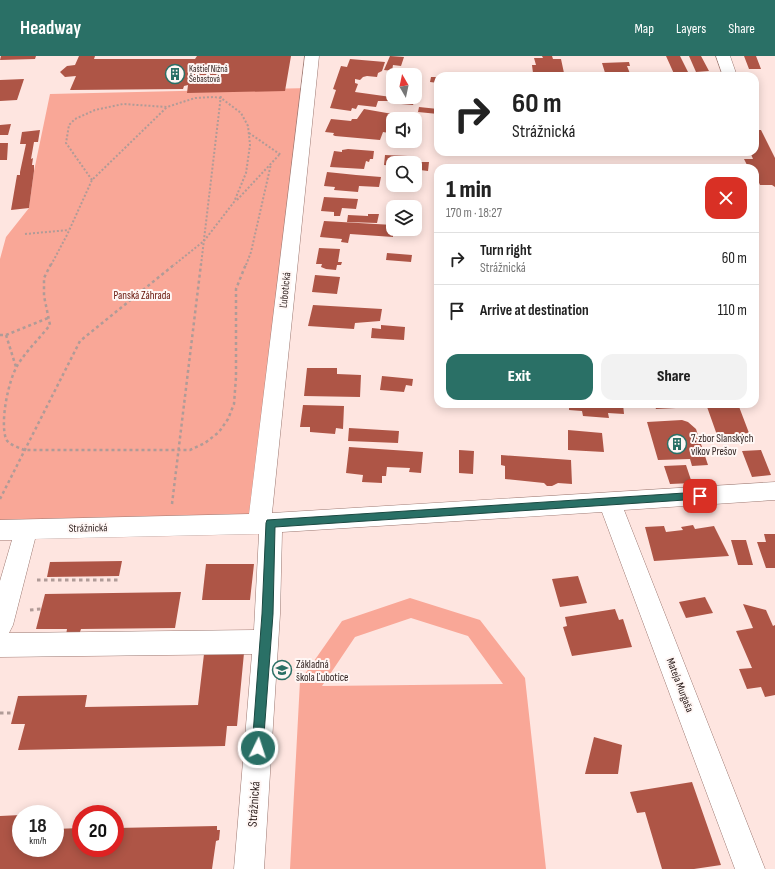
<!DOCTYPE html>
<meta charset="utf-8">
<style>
:root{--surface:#fff;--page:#f2f2f2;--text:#222;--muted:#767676;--line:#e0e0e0;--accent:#2a7066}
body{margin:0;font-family:"Sofia Sans Condensed",sans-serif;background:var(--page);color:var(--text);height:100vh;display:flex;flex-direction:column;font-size:15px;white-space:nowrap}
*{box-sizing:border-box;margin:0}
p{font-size:13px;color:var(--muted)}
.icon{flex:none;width:22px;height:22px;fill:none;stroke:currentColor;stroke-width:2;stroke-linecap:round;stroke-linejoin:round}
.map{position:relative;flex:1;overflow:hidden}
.drawer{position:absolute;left:434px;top:108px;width:325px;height:244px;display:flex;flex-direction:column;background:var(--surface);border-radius:12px;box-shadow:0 2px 10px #0003}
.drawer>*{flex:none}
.top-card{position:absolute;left:434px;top:16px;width:325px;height:84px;border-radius:12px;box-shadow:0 2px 10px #0003;background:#fff;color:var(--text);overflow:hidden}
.needle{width:26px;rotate:351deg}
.fabs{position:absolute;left:386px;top:12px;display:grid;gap:8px}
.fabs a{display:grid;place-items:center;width:36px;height:36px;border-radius:8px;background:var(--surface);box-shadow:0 2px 10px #0003;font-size:20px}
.speed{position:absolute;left:12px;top:749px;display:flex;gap:8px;font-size:20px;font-weight:700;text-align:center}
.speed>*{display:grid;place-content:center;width:52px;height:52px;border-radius:50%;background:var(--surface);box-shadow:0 2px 10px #0003;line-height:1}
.speed small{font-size:10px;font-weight:400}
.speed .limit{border:6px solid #d22;background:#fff;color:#111}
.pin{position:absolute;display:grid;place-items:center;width:34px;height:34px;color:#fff;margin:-17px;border-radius:8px;box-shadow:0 2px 6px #0006}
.me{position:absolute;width:44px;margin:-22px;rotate:4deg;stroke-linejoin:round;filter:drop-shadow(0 0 3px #0008)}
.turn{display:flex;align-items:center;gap:14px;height:84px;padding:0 12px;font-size:18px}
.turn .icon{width:52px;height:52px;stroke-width:2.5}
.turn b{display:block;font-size:28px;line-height:34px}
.round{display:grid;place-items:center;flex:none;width:42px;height:42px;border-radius:12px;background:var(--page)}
.headline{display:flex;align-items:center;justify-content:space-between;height:68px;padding:0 12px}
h1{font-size:24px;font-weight:800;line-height:30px}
.cta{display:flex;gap:8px;margin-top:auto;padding:8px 12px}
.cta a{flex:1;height:46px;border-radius:12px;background:var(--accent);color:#fff;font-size:16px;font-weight:800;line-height:46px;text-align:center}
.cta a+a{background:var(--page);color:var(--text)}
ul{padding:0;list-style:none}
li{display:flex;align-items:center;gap:12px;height:52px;padding:0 12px;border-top:1px solid var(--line)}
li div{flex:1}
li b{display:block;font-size:15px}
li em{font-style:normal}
header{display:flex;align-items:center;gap:24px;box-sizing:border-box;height:56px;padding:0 20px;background:var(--accent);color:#fff}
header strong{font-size:19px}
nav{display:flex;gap:22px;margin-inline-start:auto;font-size:14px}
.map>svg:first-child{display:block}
.green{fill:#f9a797;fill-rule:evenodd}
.building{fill:#ae5546}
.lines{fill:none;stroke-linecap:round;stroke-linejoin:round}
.minor-casing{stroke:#9d7972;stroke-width:1}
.path-far2{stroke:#b09b97;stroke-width:2;stroke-dasharray:2 2;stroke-linecap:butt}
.path-far1{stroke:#b09b97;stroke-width:2.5;stroke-dasharray:3 3;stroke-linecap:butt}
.path{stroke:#b09b97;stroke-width:3;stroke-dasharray:3.5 3.5;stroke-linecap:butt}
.minor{fill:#fff;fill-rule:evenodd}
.route{fill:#2a7066;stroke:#1b4942}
.labels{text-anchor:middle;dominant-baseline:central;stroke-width:4;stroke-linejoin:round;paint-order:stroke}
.far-poi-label{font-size:9px;fill:#2d1e1c;stroke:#fff7f5;text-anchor:start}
.street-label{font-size:11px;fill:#2d1e1c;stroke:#fff7f5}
.park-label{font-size:11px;fill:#640f04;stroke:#fff7f5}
.poi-label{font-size:11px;fill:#2d1e1c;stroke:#fff7f5;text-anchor:start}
.near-street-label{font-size:13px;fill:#2d1e1c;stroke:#fff7f5}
</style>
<header>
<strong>Headway</strong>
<nav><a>Map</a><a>Layers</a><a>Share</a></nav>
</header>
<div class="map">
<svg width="775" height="813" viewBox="0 0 775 813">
<rect width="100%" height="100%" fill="#fee5e0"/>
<path class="green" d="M310,32L258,468L0,471V203L6,181L29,152L34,115L50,38Z
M410,542L480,564L525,622L546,813H290L300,625L342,565ZM411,562L468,580L503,628L322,630L355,581Z"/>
<path class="building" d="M1,0H36L35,3L0,4Z
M79,0H95L94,3H195L197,0H291L285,35L187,37L188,29L184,30L183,33L70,34L76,20L65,21L60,16L67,10L75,9Z
M390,0L404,1L401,10L393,9L392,15L384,14Z
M542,0H552L553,3H561L564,17H533L532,9H536L534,2H543Z
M666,0H680L690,20H675Z
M689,0H701L709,15L696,16Z
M744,0H756L761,13H749Z
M350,3L385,6L382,15L378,17L377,21L367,20L363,21L360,24L355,23V27L358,28L355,36L391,41L390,45H378L376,51L358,49L356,53L352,52L351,55L330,52L336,34L333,33L341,10L347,11Z
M629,6L630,10H627L631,20H606L602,7Z
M431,21H438V27L430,26Z
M24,23L17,44L0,45V24Z
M402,43L415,44L413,49L401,48Z
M419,51L438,53V58L418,56Z
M364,53L404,60L403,63H389L387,69L390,70L389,77L383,76L380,84L335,80L333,79L334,77L325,76L331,63L351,65L352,63H357Z
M11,68L8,79H0V69Z
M40,74L38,86H34L31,103L33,102L32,109H34V115L29,152L11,154L17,119H20V116L26,88H20L22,76Z
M755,74H761L775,102V131L772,129H760L755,118V112L748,111L744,103H753L750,96H755Z
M0,87H8L7,104H0Z
M348,93L374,95L373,103H370L369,106L366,105L364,113L330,111L334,95L342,96V94Z
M385,99L408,100L407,107H393V110L384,109Z
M421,106H429L428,115L420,114Z
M327,116L356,119L381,121L379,131L359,130L358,136L334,134L335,131L324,130Z
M324,141L358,143L356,153L342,152L340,160H334V156L321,155Z
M368,158H379L377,167L347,166L348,159L368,160Z
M324,165L393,169V181L350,178L348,187L341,186L342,183L320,181Z
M319,192L340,193L338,206H342L341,209H337L336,214L326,213L321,211L322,208H316Z
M387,197L412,199L411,206L386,204Z
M315,219L340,221L337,238L312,236Z
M313,249L382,253L380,265L355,267L354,273L308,270Z
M381,269L405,271L404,284L371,282L372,272L381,273Z
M307,312H337V318L361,319L360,341L304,340Z
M382,320L413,323L412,330L406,329L404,336L380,334Z
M569,348H623L624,358L608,357L609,362L583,360L582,355L569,354Z
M654,348H675L676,352L656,353Z
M706,348H738L749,377L717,379Z
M303,349L344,350L343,373L336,372L335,378L310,376V371H300Z
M682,364L688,366L696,373L708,409L692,410L690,403L658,404L647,366Z
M349,372L399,375L398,387L348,385Z
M568,374L602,377L604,396L568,394Z
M349,391L423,396L421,417L409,416L410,412L387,411L386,420H382V427L362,426L363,419L346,417Z
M459,394L474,395L473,418L459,417Z
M761,394L771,419L752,421L742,395Z
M501,399L571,404L572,428L558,427L552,430H547L544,427L505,423V410L501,409Z
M686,409L692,427L670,428L664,410Z
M693,469L695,473L714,470L729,500L654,505L645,471L664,470L666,476L683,474L681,471Z
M764,478H775V512H766L757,486H766Z
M731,484H746L753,509H738Z
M122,505L119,520L47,521L50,506Z
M206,508H254L250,544H202Z
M578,520L587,547L560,551L552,523Z
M181,536L175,572L81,573L79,579H66L67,573H36L45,538Z
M705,541L713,557L686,562L679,546Z
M743,548L766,554L773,570L775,569V639L765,641L761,631L747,633L739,613L752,612L736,575L753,572Z
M615,553L619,564L623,563L632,591L572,600L563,571L567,570L565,561Z
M244,597L237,670H227L225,690L18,694L25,668H11L18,640L87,639L85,651L198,649L204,598Z
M594,681L622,689L618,718H585Z
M692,726L721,809L694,813H662L645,756L637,757L630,736Z
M21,759V792H55V773L81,772V792H115V772L217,770V774H220L219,784L216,785L212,813H0V760Z"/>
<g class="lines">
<g class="minor-casing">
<path id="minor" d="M305,0H319L272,457L775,426V444L624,454L765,813H735L602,456L282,476L280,558L264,813H234L252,598L0,601V525L12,484H0V464L249,458ZM259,478L254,574L9,577L13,569L35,483Z
M716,0H730L737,20H723Z"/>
</g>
<path class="path-far2" d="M249,77L281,99
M92,124L66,87L69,69L75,63L95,54L123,48L167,51L195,42L214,41L221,42L241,57L248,70L250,89L246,117L234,146L204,185L174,209
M237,144L279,99
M25,178L69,174
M51,209L67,179L92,124L167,51
M201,209L221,39
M246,209L251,196L271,108"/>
<path class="path-far1" d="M51,208L44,222V240L50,269C39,283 26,295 17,310C8,326 0,366 6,383C9,389 18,391 24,394H190L205,387L219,376L228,363L234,348L236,321V233L246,208
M0,279H6L16,311
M6,279L48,262
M0,443L80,285L175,208
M172,448L201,208"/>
<path class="path" d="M37,524H121
M30,554L41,553
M0,657H14"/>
<use href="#minor" class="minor"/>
</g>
<path class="route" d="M700,436L703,437L704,440L703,442L700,443L275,471L273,558L263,692L262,696L258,698L254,696L252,692L262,558L266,467L267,464Z"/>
<defs>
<g id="building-ring" transform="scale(1)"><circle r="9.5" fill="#fff7f5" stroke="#2a7066" stroke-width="1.5"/><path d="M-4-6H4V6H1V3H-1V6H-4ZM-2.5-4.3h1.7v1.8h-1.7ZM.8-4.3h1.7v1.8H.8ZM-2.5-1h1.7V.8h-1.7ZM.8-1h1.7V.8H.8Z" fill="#2a7066"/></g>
<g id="school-ring" transform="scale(1)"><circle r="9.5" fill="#fff7f5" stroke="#2a7066" stroke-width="1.5"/><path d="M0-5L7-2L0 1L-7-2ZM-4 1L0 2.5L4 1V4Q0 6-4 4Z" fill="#2a7066"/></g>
</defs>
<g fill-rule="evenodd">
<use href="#building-ring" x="175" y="18"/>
<use href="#building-ring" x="677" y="388"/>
<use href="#school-ring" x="282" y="614"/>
</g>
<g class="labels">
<g class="far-poi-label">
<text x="189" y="13">Kaštieľ Nižná<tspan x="189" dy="10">Šebastová</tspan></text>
</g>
<g class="street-label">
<text transform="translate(285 234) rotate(-84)">Ľubotická</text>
<text transform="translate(88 472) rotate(-1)">Strážnická</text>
<text transform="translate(680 629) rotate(69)">Mateja Murgaša</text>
</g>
<g class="park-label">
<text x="142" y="239">Panská Záhrada</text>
</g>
<g class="poi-label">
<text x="691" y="382">7. zbor Slanských<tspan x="691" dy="13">vlkov Prešov</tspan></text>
<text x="296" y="608">Základná<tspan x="296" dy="13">škola Ľubotice</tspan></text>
</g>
<g class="near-street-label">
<text transform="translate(254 748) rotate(-86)">Strážnická</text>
</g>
</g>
</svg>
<div class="fabs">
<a><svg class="needle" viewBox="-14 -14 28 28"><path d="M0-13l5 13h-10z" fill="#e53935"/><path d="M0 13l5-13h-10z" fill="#767676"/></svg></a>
<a><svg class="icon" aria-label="sound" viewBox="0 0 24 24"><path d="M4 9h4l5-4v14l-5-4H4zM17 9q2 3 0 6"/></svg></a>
<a><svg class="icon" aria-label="search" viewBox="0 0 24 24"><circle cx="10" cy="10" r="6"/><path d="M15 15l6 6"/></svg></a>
<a><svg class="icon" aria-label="layers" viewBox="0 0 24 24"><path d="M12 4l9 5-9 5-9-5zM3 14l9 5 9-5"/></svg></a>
</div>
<div class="speed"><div>18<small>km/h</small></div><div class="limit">20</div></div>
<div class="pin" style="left:700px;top:440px;background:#d93025"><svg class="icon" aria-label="arrive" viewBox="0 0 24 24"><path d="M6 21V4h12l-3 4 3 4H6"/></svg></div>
<svg class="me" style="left:258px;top:692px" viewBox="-20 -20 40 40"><circle r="17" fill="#2a7066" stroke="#fff" stroke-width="3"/><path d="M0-11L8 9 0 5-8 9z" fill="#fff"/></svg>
<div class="top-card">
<div class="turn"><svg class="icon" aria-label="right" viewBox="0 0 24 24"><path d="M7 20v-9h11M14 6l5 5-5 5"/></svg><div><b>60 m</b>Strážnická</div></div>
</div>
<section class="drawer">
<div class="headline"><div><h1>1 min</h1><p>170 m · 18:27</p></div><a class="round" style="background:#d93025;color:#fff"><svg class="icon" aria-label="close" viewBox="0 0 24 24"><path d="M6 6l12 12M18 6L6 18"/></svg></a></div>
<ul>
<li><svg class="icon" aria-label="right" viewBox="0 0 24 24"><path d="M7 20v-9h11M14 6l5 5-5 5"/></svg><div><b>Turn right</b><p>Strážnická</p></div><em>60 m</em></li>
<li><svg class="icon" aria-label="arrive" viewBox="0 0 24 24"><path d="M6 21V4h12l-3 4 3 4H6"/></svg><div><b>Arrive at destination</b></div><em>110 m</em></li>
</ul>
<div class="cta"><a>Exit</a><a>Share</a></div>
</section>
</div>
